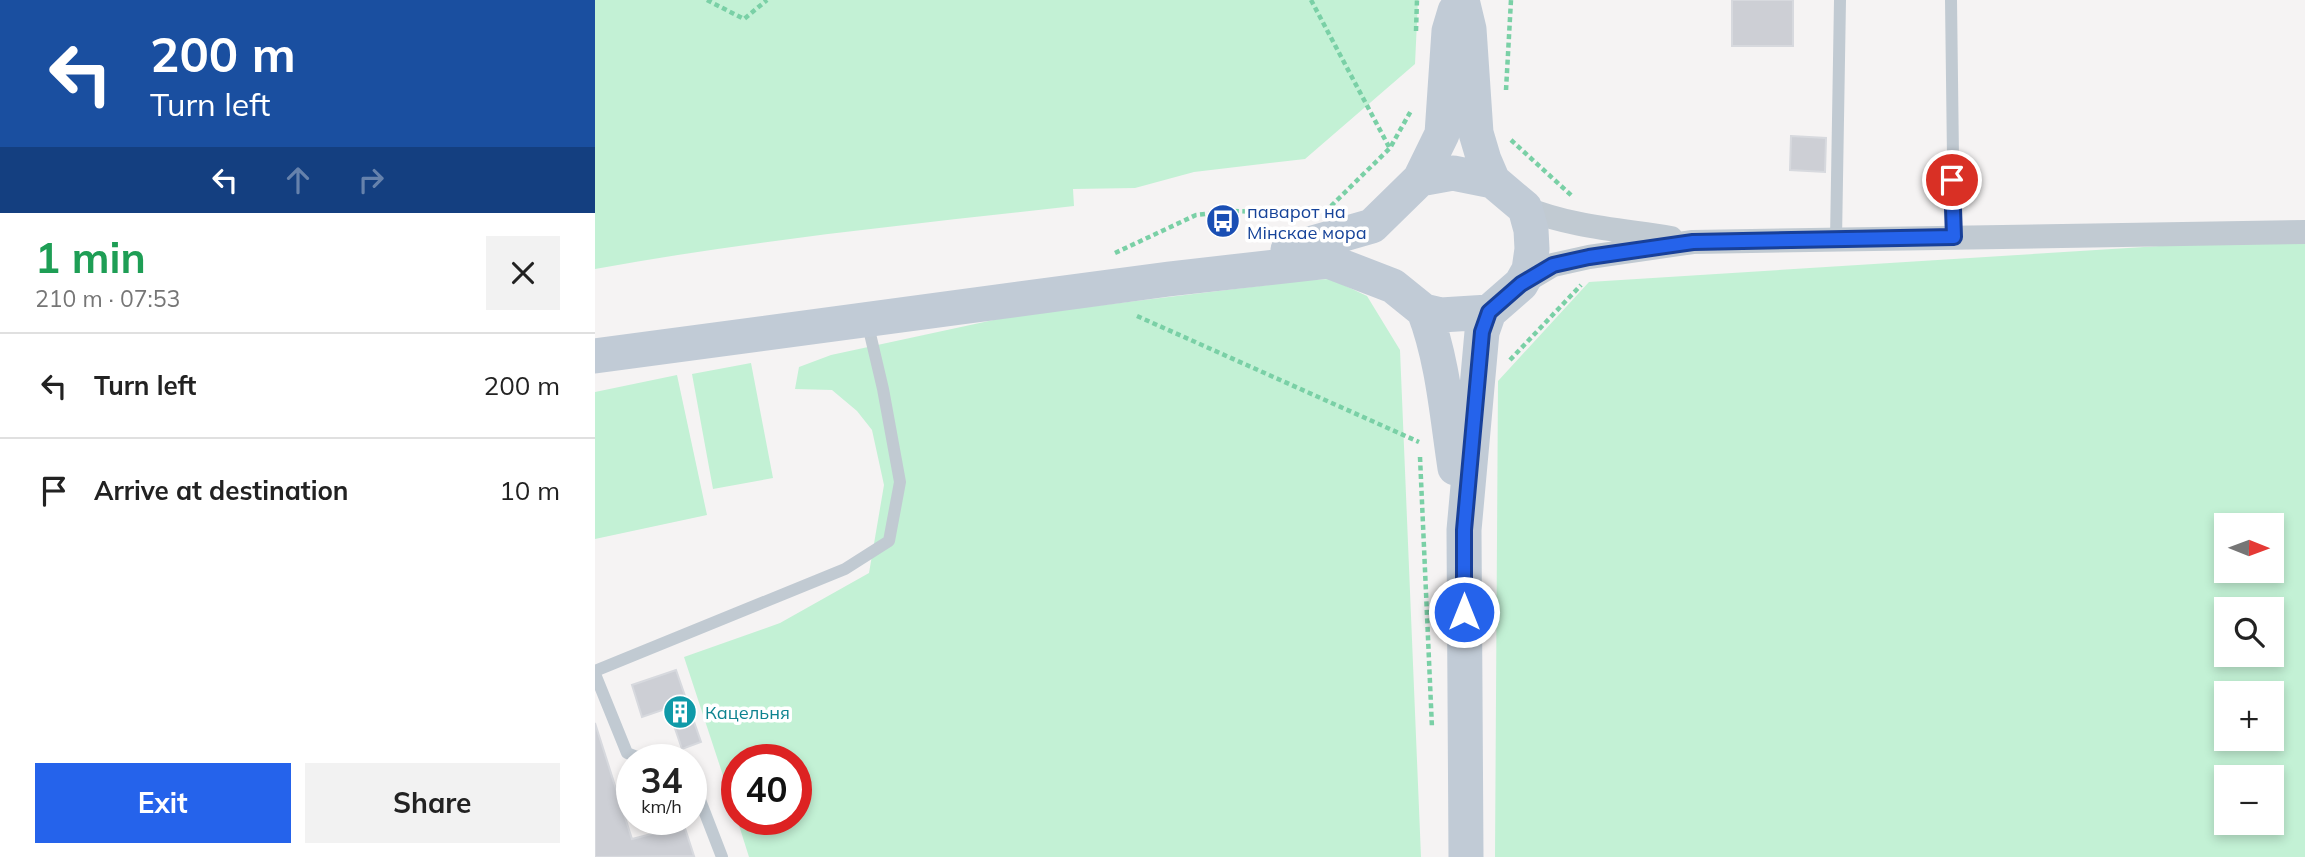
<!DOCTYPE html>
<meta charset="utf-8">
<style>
:root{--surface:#fff;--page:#f2f2f2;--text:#222;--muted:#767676;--line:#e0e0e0;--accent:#2563eb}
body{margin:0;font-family:Mulish,sans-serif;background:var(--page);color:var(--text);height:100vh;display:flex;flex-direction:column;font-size:26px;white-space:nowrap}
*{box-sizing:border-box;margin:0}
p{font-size:23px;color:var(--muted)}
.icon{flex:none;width:38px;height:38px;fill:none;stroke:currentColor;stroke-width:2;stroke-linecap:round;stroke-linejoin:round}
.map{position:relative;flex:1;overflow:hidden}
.details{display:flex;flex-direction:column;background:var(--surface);width:595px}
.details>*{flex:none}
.banner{background:#1a4fa0;color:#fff;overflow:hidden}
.needle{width:46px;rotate:91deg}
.buttons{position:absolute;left:1619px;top:513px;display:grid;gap:14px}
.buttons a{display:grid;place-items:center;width:70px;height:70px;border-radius:0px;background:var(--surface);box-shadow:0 4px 10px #0003;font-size:35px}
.speed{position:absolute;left:21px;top:744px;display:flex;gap:14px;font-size:35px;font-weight:700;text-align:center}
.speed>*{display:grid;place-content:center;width:91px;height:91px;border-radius:50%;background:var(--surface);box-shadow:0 4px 10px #0003;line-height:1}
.speed small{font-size:18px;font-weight:400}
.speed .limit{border:10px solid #d22;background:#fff;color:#111}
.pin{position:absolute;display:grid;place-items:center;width:60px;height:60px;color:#fff;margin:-30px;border:4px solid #fff;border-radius:50%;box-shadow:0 2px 7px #0007}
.me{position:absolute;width:77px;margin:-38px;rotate:0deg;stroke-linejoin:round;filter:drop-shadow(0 0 5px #0008)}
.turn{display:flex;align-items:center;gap:24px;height:147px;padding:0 35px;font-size:32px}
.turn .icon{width:91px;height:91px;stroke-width:2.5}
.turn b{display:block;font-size:49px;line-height:60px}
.lanes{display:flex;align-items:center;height:66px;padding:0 35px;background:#0003;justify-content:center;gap:35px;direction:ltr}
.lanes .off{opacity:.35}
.round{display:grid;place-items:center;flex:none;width:74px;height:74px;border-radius:0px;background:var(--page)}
.head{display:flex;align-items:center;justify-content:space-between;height:119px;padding:0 35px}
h1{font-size:42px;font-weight:700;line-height:52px;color:#1e9e55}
.action{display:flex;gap:14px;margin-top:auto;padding:14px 35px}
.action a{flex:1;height:80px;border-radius:0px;background:var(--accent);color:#fff;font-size:28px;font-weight:700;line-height:80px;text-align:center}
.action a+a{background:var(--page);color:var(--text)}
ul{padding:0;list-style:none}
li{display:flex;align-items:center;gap:21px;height:105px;padding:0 35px;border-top:2px solid var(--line)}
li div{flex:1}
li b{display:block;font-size:26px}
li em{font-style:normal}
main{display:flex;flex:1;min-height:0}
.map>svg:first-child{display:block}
.green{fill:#c3f1d5;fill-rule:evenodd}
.building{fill:#cdcfd5;stroke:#d7d9de;stroke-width:2}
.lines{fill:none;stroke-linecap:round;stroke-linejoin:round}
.path{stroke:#7ad0a6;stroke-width:4.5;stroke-dasharray:5 3.5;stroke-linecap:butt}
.lane{stroke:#c1cad2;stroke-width:12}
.street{stroke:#c1cad2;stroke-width:24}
.secondary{stroke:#c1cbd6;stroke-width:35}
.route-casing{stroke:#184099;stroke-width:18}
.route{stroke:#2563eb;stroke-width:12}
.labels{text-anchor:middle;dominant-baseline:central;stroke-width:7;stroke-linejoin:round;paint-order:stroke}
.transit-label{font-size:18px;fill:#164399;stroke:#fff;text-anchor:start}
.culture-label{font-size:18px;fill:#0d838f;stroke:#fff;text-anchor:start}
</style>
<main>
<section class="details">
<div class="banner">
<div class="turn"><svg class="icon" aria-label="left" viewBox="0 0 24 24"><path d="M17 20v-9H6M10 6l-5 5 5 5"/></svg><div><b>200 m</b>Turn left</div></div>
<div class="lanes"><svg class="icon" aria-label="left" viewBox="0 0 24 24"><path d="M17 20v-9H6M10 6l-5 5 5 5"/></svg><svg class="icon off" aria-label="ahead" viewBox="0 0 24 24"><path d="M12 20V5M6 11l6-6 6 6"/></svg><svg class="icon off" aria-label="right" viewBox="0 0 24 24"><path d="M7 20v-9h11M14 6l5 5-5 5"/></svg></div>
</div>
<div class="head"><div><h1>1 min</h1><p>210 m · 07:53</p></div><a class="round"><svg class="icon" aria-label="close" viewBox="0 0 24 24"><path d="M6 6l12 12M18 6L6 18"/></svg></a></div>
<ul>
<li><svg class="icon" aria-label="left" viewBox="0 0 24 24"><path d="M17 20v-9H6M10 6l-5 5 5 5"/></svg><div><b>Turn left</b></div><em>200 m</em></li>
<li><svg class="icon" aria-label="arrive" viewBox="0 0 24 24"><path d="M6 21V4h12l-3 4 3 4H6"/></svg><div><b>Arrive at destination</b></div><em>10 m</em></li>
</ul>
<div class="action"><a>Exit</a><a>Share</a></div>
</section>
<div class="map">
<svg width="1710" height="857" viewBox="0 0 1710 857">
<rect width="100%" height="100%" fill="#f5f3f3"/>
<path class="green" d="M0,0H823L820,64L710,159L599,172L540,188L478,189L479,206C319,224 158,240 0,269Z
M1710,240V857H900L903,381L994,282L1629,242ZM1631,525H1676V570H1631ZM1631,609H1676V654H1631ZM1631,693H1676V738H1631ZM1631,777H1676V822H1631Z
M736,279L772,296L805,350L826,857H154L142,819H201V760H142V818L89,657L185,623L274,573L289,485L277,430L262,411L237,390L200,389L204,367L236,355L417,316L713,280Z
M156,363L178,478L118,489L97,374Z
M82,375L112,515L0,539V392Z"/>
<path class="building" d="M1137,0H1198V46H1137Z
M1196,136L1231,138L1230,172L1195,170Z
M81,670L106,742L87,749L73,708L47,717L37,685Z
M0,723L37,839L68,831L65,819H87L99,856L0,857Z"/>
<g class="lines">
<path class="path" d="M112,0L149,19L172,0
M716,0L794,147
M821,31L822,0
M911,90L916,0
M916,140L977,196
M736,206L795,148L817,109
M520,253L601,215L638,211L706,213
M542,316L824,442
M915,360L986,285
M825,457L837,728"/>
<path class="lane" d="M1356,0L1359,237
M1241,239L1245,0
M0,671L250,569L294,541L305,482L288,389L272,321
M0,674L32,753L50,760
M96,777L127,857"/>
<path class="street" d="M930,208C976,227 1028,230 1076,238
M926,284L958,265L994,257L1098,242L1710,232"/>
<path class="secondary" d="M867,0L874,29L881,133L889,160L898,181L930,208L936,230L937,249L934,270L926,284L894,312L887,332L869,530L871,857
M825,179L858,173L898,181
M693,250L777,226L825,179L847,134L854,31L860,11
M829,311C848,360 852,416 860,468
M0,356L574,279L733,261L798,286L829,311L846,315L894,312"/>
</g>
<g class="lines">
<g class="route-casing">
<path id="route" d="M869,612V530L887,332L894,312L926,284L958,265L994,257L1098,242L1359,237L1357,180"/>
</g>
<use href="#route" class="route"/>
</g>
<defs>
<g id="bus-disc" transform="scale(1.75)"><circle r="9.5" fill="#1a4fb4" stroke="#fff"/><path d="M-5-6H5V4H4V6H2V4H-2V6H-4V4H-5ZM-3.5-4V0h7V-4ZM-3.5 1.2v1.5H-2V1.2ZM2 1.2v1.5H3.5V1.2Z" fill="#fff"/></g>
<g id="building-disc" transform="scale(1.75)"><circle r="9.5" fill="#0f9aa8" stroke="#fff"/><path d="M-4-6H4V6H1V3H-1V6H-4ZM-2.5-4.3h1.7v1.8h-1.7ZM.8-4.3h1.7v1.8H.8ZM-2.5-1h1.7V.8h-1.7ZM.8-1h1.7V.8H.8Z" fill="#fff"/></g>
</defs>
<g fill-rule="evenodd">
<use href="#bus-disc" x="628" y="221"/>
<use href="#building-disc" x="85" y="712"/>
</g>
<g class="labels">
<g class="transit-label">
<text x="652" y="211">паварот на<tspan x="652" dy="21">Мінскае мора</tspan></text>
</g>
<g class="culture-label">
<text x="110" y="712">Кацельня</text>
</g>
</g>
</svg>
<div class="buttons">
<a><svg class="needle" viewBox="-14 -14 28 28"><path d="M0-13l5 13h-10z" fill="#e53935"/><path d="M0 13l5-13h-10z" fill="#767676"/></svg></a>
<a><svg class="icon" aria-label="search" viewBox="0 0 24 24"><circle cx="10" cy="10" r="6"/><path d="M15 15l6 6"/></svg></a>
<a>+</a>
<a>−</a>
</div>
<div class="speed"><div>34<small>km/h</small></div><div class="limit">40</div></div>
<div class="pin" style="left:1357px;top:180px;background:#d93025"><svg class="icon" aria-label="arrive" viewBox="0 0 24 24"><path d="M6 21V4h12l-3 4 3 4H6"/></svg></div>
<svg class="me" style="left:869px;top:612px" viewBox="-20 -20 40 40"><circle r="17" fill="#2563eb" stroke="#fff" stroke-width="3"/><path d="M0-11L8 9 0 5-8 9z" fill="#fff"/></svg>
</div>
</main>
